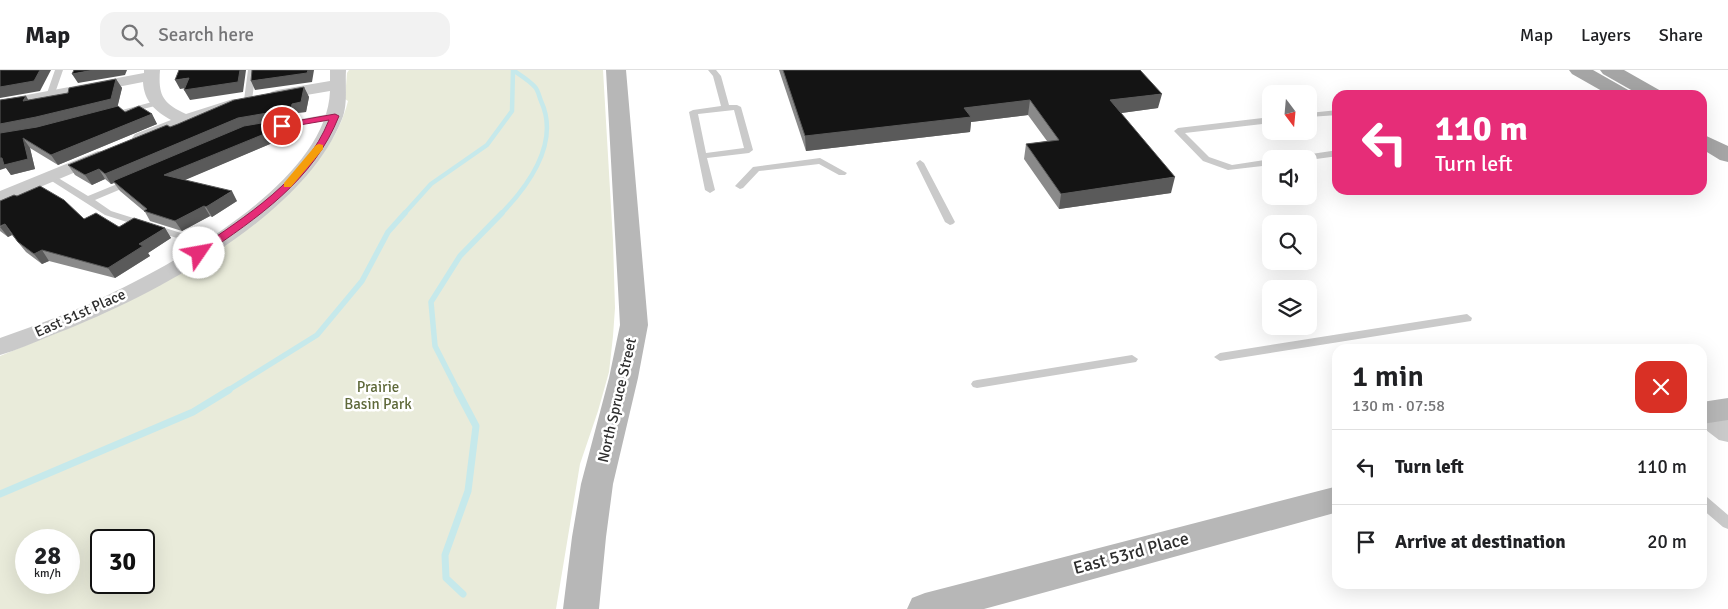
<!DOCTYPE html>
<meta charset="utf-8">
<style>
:root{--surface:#fff;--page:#f2f2f2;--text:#202124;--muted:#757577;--line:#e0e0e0}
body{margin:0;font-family:Signika,sans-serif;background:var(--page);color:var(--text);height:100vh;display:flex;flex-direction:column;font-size:19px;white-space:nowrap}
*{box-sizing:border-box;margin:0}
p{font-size:16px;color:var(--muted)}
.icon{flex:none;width:28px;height:28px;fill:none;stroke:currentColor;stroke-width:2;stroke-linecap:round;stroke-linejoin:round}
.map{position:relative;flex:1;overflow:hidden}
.sheet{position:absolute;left:1332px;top:274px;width:375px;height:245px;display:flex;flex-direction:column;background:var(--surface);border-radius:15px;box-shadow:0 5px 20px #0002}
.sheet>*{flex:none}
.hud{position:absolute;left:1332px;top:20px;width:375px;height:105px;border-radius:15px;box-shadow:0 5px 20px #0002;background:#e62d78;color:#fff;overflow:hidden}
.needle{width:32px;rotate:164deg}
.buttons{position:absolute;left:1262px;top:15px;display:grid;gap:10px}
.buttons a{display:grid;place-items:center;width:55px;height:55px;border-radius:10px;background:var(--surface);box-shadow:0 5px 20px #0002;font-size:25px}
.speed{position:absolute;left:15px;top:459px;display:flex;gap:10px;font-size:25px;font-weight:700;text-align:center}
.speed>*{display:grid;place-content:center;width:65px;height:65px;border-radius:50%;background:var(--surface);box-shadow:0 5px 20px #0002;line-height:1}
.speed small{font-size:12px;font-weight:400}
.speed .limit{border:2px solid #111;border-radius:8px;background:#fff;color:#111}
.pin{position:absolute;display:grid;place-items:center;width:42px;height:42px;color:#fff;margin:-21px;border:2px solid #fff;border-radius:50%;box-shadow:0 1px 5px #0007}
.me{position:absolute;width:55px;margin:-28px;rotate:57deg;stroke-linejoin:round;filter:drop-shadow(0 0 4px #0008)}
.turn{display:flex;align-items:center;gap:18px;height:105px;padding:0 20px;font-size:22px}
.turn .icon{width:65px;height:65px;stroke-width:2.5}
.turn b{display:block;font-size:35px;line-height:42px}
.round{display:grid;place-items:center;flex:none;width:52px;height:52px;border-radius:15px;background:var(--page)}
.overview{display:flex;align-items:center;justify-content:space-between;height:85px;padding:0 20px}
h1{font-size:30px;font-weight:600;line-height:38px}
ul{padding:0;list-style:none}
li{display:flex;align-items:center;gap:15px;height:75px;padding:0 20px;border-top:1px solid var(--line)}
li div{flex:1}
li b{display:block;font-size:19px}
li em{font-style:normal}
header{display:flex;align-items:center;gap:30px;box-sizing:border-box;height:70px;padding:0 25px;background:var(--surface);border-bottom:1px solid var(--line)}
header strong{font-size:24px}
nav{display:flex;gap:28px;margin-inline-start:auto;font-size:18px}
.search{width:350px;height:45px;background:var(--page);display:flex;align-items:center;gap:12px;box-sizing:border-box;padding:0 18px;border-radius:15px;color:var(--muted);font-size:19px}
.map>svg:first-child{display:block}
.green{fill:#e9ebda;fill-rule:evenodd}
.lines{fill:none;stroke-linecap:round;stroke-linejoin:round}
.stream-far2{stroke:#c6e9eb;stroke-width:4.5}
.stream-far1{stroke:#c6e9eb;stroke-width:5.5}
.stream{stroke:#c6e9eb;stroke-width:7}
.lane{fill:#cacaca;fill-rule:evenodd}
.street{fill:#cacaca;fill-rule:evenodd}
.secondary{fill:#b7b7b7;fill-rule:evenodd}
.primary{fill:#a5a5a5;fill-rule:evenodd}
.wall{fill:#8a8a8a}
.shaded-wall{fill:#5a5a5a}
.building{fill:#141414;stroke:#5a5a5a}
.route{fill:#e62d78;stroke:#961d4e}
.slow{fill:#f59e0b}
.labels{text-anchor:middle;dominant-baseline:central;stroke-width:5;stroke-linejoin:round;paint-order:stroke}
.street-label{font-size:15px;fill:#2d2d2d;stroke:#fff}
.park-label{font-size:15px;fill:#5f693a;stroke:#fff}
.near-street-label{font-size:18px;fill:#2d2d2d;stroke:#fff}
</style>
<header>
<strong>Map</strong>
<div class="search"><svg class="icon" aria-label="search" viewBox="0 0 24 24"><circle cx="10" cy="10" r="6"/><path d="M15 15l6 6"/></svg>Search here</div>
<nav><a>Map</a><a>Layers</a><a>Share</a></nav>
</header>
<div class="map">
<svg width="1728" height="539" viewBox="0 0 1728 539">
<rect width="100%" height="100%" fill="#fff"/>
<path class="green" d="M349,0H603L613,171L615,238L613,266L609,302L598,341L580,394L556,539H0V286L71,257L292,119C318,93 339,67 348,31L345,29L347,3ZM26,470H69V512H26ZM101,470H144V512H101Z"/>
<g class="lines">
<path class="stream-far2" d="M404,144L431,114L487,75L512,41L513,0
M501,144C529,115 560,72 541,31C539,26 538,20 535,17C529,10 520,5 513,0"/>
<path class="stream-far1" d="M227,321L317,265L362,211L388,162L405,143
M458,321L435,276L431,232L460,186L502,143"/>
<path class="stream" d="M457,320L476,356L468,421L445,485L446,508L463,524
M0,424L193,342L229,320"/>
<path class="lane" d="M55,0H63L54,26L50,28L46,26Z
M248,0H256L252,30L248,32L244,30Z
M708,0H716L721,6L729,35H737L741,37L753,80L749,83L707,88L715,120L710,123L705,120L689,42L693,40L721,36L713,6ZM734,40L744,78L706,83L698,44Z
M156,31L160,33L159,35L111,47L107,44Z
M1338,40V45L1309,47V43Z
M335,43L338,44V48L273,60L269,57L273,54Z
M1271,47V53L1185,63L1209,87L1232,95L1271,89V95L1228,100L1203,91L1174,61L1178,58Z
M1338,80V86L1309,90L1294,89L1298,86Z
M820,88L847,103L845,105H839L819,94L759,101L743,118L740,119L735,116L753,97Z
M920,90L924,93L955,152L953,154L950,155L945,152L916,93Z
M50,103L88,126L127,110H133V114L95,130L111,141L216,174L217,176L216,178H208L105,145L47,108V104Z
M1467,244L1472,248L1471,251L1220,291L1214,287L1220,283Z
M1132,285L1138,289L1136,292L977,318L973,317L971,314L973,311L977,310Z
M1702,426L1707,427L1728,445V459L1723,457L1702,439Z"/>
<path class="street" d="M144,0H160C158,26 163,33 186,44L233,29L239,31L241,34L239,37L141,73L135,72L132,68L135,64L171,50C155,41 144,31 143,12L0,40V30L144,3Z
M330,0H346C345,16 348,34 342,49C303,149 145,230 50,266C33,273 17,280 0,285V268C39,254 79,240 116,221C186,187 327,108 330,21L277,30L271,28L269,25L271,22L277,20L330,11Z
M98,81L104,82L107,86L104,90L0,134V121Z
M1702,334L1711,337L1728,350V372L1719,370L1702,357Z"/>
<path class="secondary" d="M606,0H626L648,255L638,308L613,414L606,467L599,539H563L572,467L581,414L609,308L620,255Z
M1728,328V350L1702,354V332Z
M1338,416V442L984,539H907L912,528L925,523Z"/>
<path class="primary" d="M1569,0H1593L1630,21L1633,25H1609L1572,4Z
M1600,0H1624L1661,21L1664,25H1640L1603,4Z
M1702,64L1728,76V92L1720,90L1702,79Z"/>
</g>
<path class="wall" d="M779,0H1140L1158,38L1121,43L1171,123L1059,139L1024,89L1026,74L1047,71L1028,45L971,52L970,62L806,81Z
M116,9L122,18L117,37L125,42L152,44L157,54L58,95L30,78L35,99L11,105L6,98L29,30L68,23Z
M304,17L309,27L306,42L296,43L295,49L286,50L290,59L289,66L184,110L237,131L212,147L210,146L182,161L150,151L145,142L120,121L114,113L111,114L105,109L92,115L75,105L68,95L170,57Z
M17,126L84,149L119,157L165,158L171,168L148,183L150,186L115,208L49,191L42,194L26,182L12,165L8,167L0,161V131Z"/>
<path class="shaded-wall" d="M40,0H51L40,21L0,28V17Z
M94,0H127L125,5L78,13L72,4Z
M240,0H246L243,22L190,30L184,20Z
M308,0H314L312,12L255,20L251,11Z
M189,8L194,17L180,19L175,10Z
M116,9L122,18L117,39L0,65V54Z
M304,17L309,27L306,42L296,43L295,49L286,50L290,59L289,66L171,116L113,111L114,113L111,114L105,104L238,48L292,34Z
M1162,24L1158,38L1107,45L1110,30Z
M26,26L32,36L23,31Z
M1030,30L1028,45L971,52L970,62L806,81L805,66L964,38Z
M152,44L157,54L58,95L51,85Z
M23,68L30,78L35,99L11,105L6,98L0,100V88Z
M99,99L105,109L92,115L85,105Z
M1175,107L1171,123L1059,139L1061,124Z
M232,121L237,131L212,147L206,137Z
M204,136L210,146L182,161L175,151Z
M5,154L12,165L8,167L0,157Z
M165,158L171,168L148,183L150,186L115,208L108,198L139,174Z
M42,180L49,191L42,194L34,184Z"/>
<path class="building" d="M0,0H40L34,11L0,17Z
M74,0H94L72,4Z
M179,0H240L238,12L184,20L189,8L175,10Z
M252,0H308L307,3L251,11Z
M783,0H1140L1162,24L1110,30L1175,107L1061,124L1026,74L1059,70L1030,30L964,38L971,47L805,66Z
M116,9L111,29L36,47L0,54V30L26,26L23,31L68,23L69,18Z
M304,17L301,32L292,34L291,39L238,48L105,104L99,99L85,105L68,95L167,55L170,57L178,54L234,30Z
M118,36L125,42L139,36L152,44L51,85L23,68L28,89L4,95L2,88H0V63L37,57Z
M285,49L284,56L164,105L232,121L206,137L204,136L175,151L144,141L147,139L113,111L244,56Z
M40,116L64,130L84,149L96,143L119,157L134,148L165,158L139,174L143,176L108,198L42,180L34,184L18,172L5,154L0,156V131L14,125L17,126Z"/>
<path class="route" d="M335,44L339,46C314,110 257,148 203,185H195L194,183L195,181C246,146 305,110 329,50L282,58L279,57V54Z"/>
<path class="slow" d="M319,74L323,75V79L291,117H284V113L316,75Z"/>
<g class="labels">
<g class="street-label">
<text transform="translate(80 243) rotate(-24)">East 51st Place</text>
<text transform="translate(617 330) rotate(-77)">North Spruce Street</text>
</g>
<g class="park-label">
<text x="378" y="317">Prairie<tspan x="378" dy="17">Basin Park</tspan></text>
</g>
<g class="near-street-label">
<text transform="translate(1131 483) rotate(-15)">East 53rd Place</text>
</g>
</g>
</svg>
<div class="buttons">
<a><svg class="needle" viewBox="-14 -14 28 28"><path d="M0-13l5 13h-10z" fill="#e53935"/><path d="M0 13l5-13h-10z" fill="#757577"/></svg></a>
<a><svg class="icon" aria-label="sound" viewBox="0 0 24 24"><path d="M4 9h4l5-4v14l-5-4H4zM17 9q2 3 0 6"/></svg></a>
<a><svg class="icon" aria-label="search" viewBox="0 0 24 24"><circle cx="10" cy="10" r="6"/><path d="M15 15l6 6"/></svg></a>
<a><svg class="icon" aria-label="layers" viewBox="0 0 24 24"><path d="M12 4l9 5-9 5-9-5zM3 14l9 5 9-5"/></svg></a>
</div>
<div class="speed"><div>28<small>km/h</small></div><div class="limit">30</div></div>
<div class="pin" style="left:282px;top:56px;background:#d93025"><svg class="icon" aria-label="arrive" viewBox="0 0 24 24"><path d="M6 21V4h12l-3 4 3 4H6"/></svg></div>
<svg class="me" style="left:199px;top:183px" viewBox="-20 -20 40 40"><circle r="19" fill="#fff"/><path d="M0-13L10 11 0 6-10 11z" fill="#e62d78"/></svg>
<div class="hud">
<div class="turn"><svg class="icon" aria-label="left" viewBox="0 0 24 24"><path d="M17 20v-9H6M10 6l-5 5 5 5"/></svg><div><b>110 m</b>Turn left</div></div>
</div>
<section class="sheet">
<div class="overview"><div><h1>1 min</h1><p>130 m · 07:58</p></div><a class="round" style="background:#d93025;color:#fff"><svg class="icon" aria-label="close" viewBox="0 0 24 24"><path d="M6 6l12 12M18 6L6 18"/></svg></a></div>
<ul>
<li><svg class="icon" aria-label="left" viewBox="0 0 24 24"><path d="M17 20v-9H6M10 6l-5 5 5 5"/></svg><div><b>Turn left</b></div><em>110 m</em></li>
<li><svg class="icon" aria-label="arrive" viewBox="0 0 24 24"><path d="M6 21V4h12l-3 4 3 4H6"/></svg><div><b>Arrive at destination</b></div><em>20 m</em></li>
</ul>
</section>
</div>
